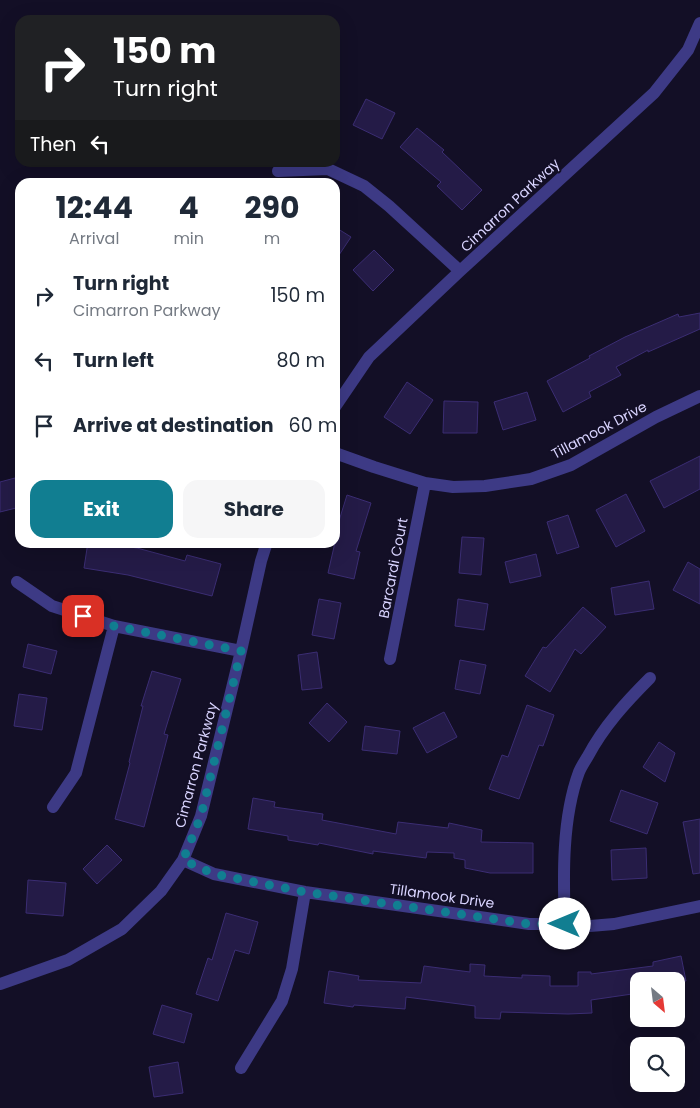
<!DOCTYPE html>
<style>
:root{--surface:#fff;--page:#f6f6f7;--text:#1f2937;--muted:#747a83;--accent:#117e91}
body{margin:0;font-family:Poppins,sans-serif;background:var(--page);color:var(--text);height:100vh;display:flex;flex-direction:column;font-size:19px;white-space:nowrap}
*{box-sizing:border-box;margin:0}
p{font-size:16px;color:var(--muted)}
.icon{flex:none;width:28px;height:28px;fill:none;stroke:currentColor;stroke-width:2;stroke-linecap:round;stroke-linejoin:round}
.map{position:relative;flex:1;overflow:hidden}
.sheet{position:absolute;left:15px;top:178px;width:325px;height:370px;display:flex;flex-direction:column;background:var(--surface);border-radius:15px;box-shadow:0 5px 20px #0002}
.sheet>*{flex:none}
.banner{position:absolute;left:15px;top:15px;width:325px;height:152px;border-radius:15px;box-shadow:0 5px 20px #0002;background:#202124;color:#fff;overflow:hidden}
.needle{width:32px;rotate:152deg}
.fabs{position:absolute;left:630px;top:972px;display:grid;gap:10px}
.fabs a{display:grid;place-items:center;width:55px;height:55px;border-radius:10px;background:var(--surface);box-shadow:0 5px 20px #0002;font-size:25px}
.pin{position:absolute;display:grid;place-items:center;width:42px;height:42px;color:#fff;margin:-21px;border-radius:10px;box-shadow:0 2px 8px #0006}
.me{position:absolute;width:55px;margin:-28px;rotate:270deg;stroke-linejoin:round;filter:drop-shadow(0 0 4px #0008)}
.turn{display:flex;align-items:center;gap:18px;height:105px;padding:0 15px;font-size:22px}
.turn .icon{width:65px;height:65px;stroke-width:2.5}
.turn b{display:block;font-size:35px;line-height:42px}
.then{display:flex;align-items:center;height:48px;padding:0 15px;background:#0003;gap:10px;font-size:19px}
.eta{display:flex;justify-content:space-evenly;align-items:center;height:85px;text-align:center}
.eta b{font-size:30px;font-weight:700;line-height:35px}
.button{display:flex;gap:10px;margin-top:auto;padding:10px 15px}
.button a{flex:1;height:58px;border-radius:15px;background:var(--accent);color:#fff;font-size:20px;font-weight:700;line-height:58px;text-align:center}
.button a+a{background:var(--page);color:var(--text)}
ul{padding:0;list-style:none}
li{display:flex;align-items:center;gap:15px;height:65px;padding:0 15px}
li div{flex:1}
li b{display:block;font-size:19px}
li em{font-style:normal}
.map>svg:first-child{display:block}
.building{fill:#241b47;stroke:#3b2d73}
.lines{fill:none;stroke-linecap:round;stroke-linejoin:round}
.minor{stroke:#3d3a85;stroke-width:12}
.route{stroke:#117e91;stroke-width:9;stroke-dasharray:0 16.2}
.labels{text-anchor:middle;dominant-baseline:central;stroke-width:4;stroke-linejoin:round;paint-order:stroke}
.street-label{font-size:14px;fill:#d9d4ff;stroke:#130f26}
</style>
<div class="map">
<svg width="700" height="1108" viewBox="0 0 700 1108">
<rect width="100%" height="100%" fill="#130f26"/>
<path class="building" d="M366,99L395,113L382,139L353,125Z
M417,128L444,150L442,152L482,190L462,210L437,186L441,182L400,147Z
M335,227L351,237L335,261Z
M374,250L394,270L373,291L353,270Z
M700,313V329L648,352V350L616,367L621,375L589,392L591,397L563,412L547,381L590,358L589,356L625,337L678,314L679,317Z
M407,382L433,400L410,434L384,417Z
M527,392L536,420L503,430L494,402Z
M444,401L478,402L477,433H443Z
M700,456V489L664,508L650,481Z
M15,478L20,499V507L0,512V482Z
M626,494L645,531L616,547L596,510Z
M347,495L371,503L356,551L360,552L354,579L328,573L339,525L338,524Z
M568,515L579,547L557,554L547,522Z
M462,537L484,538L481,575L459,573Z
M88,542H95L137,548L185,561L187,555L221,564L212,596L128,575L84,568Z
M536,554L541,576L510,583L505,562Z
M688,562L700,569V604L673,590Z
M649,581L654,609L615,615L611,588Z
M319,599L341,603L334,639L312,635Z
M458,599L488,604L484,630L455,626Z
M583,607L606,627L581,654L575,649L550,692L525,676L543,647L546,648Z
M28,644L57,651L51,674L23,667Z
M317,652L322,688L302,690L298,655Z
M460,660L486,665L480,694L455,689Z
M152,671L181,679L164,734L168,735L144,827L115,819L130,763L129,762L143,706H141Z
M19,694L47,698L42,730L14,726Z
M327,703L347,722L329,742L309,723Z
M527,705L554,715L543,746L539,745L519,799L489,789L502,755L508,757Z
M444,712L457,737L427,753L413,728Z
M365,726L400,731L397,754L362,750Z
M659,742L675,753L665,782L643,767Z
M621,790L658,803L647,834L610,821Z
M253,798L275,802L274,807L323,814L322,820L396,834L398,822L448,828L449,823L482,830L481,842L533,843V873H490L465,868V860L454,858V853L427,852L426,858L373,851V854L319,843L318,845L288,840V836L248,829Z
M700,819V873L693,874L683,822Z
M107,845L122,860L97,884L83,869Z
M646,848L647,878L612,880L611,850Z
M28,880L66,883L63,916L26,913Z
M226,913L258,922L249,954L235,950L218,1001L196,994L208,958L212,960Z
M681,956L686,981H639V993L591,1000L592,1013L568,1014L501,1012L500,1019L475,1018V1006L406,997L405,1009L354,1005L353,1007L324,1003L329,971L359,976L358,980L421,983L424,966L470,972V964L485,965L484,976L522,978V975L550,976V986H578V972H591V974L653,966V962Z
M162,1005L192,1014L184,1043L153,1034Z
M178,1062L183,1093L154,1097L149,1067Z"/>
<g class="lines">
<path class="minor" d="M278,171L328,169L364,186L389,206L460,271
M335,407L369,357L460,271L654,93L688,50L700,23
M335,453L374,467L425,483L453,487L485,486L531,479L571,465L656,417L700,396
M17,582L52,606L114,626L241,651
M390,659L425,483
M53,807L76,773L114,626
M183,860L214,874L305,892L529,924H565L590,926L614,924L700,906
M565,924C563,876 562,818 579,772C581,767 585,761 588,756C604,726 626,702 650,678
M0,984L68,960L122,929L161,891L183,860L201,816L241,651L261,561L267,542
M241,1068L282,1001L292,969L305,892"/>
</g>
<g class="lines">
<path class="route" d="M83,616L114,626L241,651L201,816L183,860L214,874L305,892L529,924H565"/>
</g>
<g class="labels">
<g class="street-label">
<text transform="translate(510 205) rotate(-43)">Cimarron Parkway</text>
<text transform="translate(599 430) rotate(-28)">Tillamook Drive</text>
<text transform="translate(393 568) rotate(-79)">Barcardi Court</text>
<text transform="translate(196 765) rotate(-75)">Cimarron Parkway</text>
<text transform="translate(442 896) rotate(8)">Tillamook Drive</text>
</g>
</g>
</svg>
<div class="fabs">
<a><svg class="needle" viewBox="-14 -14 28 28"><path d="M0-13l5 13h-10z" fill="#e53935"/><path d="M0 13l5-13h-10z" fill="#747a83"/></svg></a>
<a><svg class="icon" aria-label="search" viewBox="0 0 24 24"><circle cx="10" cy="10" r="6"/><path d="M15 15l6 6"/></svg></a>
</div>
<div class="pin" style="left:83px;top:616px;background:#d93025"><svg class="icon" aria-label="arrive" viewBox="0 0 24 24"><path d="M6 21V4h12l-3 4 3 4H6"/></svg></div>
<svg class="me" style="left:565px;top:924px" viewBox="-20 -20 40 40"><circle r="19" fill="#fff"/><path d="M0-13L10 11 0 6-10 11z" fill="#117e91"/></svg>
<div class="banner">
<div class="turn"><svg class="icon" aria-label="right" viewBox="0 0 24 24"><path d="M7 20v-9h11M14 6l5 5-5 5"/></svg><div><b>150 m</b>Turn right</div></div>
<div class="then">Then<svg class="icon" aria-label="left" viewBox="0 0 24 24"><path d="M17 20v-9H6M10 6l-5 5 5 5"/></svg></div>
</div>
<section class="sheet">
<div class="eta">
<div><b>12:44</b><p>Arrival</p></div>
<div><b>4</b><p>min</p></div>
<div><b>290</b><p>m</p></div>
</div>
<ul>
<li><svg class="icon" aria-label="right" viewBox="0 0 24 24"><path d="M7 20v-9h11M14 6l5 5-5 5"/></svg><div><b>Turn right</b><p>Cimarron Parkway</p></div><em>150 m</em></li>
<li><svg class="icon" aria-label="left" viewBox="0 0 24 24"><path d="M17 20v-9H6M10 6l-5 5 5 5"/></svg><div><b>Turn left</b></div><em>80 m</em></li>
<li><svg class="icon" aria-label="arrive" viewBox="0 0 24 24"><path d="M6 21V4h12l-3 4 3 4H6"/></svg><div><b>Arrive at destination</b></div><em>60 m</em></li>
</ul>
<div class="button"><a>Exit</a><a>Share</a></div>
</section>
</div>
